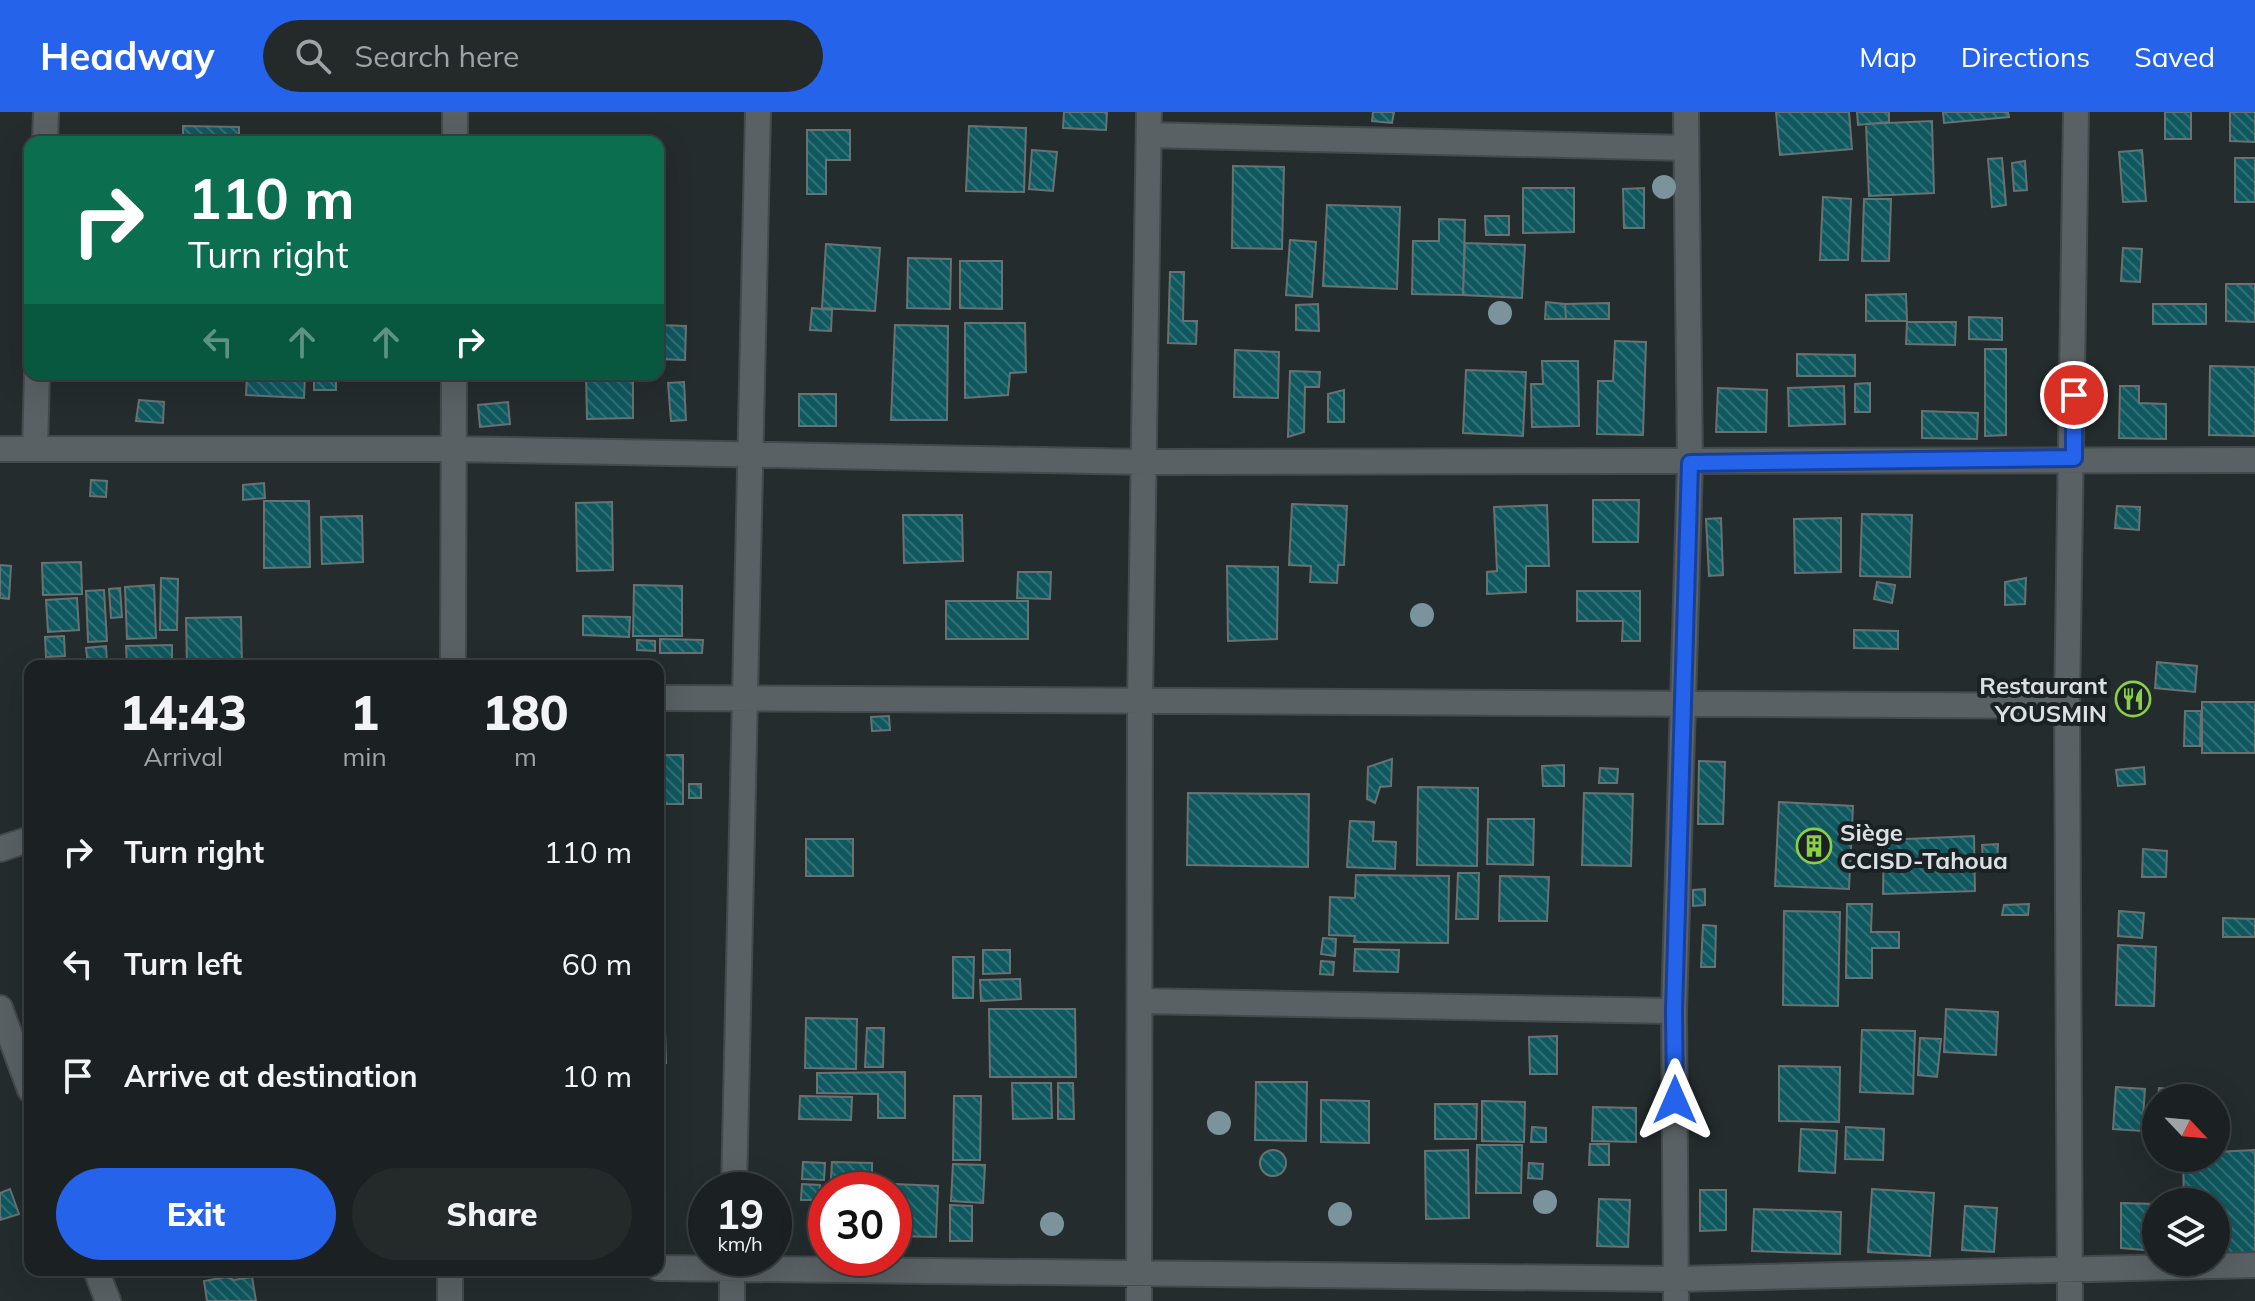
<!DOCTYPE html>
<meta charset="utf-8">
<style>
:root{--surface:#1b2122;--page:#24292a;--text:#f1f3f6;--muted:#a0a3a5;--line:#393e40;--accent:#2563eb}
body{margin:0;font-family:Mulish,sans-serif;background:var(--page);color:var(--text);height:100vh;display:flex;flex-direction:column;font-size:30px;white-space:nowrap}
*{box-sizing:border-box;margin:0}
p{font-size:26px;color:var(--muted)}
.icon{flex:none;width:44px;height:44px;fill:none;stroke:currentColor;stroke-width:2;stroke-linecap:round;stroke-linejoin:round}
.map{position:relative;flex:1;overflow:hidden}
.side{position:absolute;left:24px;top:548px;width:640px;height:616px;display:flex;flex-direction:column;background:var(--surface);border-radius:16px;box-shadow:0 8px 32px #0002,0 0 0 2px var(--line)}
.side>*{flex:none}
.top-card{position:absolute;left:24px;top:24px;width:640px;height:244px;border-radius:16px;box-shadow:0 8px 32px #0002,0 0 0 2px var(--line);background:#0b6e4f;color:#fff;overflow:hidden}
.needle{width:52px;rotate:116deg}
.fabs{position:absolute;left:2142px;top:972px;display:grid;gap:16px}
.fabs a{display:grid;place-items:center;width:88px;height:88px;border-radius:50%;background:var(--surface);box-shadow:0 8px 32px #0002,0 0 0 2px var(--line);font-size:40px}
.speed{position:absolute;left:688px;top:1060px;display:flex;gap:16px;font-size:40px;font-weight:700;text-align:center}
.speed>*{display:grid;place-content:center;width:104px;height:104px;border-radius:50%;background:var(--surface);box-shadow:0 8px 32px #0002,0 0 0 2px var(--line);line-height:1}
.speed small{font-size:20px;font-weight:400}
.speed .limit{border:12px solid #d22;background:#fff;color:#111}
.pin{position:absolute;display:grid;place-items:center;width:68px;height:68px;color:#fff;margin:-34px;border:4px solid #fff;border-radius:50%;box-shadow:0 2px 8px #0007}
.me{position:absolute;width:88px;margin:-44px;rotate:0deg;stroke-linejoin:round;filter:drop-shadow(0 0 6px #0008)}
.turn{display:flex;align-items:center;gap:28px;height:168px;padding:0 32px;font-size:36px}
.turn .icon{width:104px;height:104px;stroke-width:2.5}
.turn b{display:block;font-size:56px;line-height:68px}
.lanes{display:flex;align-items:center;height:76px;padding:0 32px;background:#0003;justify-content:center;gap:40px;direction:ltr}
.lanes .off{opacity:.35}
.eta{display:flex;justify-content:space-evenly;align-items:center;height:136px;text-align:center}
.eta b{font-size:48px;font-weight:800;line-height:56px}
.cta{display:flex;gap:16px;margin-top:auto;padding:16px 32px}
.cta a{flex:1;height:92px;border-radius:48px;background:var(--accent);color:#fff;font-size:32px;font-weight:800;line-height:92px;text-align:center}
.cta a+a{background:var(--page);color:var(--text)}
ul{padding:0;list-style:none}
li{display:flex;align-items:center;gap:24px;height:112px;padding:0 32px}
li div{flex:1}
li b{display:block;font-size:30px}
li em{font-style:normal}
header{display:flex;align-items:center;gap:48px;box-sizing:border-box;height:112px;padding:0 40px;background:var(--accent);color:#fff}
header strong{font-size:38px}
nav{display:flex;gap:44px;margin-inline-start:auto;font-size:28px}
.search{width:560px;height:72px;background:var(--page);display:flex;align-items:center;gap:20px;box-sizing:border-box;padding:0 28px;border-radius:44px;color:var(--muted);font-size:30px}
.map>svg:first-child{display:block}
.building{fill:url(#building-back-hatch);stroke:#687273;stroke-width:2}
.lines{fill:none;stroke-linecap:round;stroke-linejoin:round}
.minor-casing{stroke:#43494c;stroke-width:28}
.minor{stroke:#596164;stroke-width:24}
.tree{fill:#7a939c}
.route-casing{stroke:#184099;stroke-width:20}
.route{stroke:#2563eb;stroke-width:14}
.labels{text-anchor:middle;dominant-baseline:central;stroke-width:8;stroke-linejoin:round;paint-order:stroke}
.poi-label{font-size:24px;font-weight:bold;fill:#dce0e2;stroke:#1b2225;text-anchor:end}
</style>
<header>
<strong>Headway</strong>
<div class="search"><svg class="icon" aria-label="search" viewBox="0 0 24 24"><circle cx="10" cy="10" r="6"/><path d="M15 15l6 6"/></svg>Search here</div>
<nav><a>Map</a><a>Directions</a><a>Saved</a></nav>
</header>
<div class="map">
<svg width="2255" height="1189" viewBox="0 0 2255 1189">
<defs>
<pattern id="building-back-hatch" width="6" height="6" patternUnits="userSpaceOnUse" patternTransform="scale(2)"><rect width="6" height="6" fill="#10585f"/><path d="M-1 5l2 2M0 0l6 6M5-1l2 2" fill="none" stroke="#327076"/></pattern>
</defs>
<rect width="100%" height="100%" fill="#242c2e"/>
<path class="building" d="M1064,0H1107L1106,18L1063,16Z
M1373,0H1394L1392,11L1372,9Z
M1776,0H1849L1852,37L1780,43Z
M1857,0H1889V10L1858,13Z
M1943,0H2008L2009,5L1944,11Z
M2165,0H2191V27H2165Z
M2230,0H2255V30L2230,29Z
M1932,9L1934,81L1869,84L1866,12Z
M183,14L239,15V30H183Z
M969,14L1026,16L1024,80L966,79Z
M807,18H850V48H826V82H807Z
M1032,38L1057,40L1053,79L1029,77Z
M2142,38L2146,89L2123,90L2119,40Z
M2002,46L2006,93L1992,95L1988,47Z
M2235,46H2255V90H2235Z
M2025,49L2027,78L2014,79L2012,51Z
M1233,54L1284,55L1282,137L1232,136Z
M1523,76H1574V120L1523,121Z
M1644,76V116H1624L1623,77Z
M1823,85L1851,87L1848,148H1820Z
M1864,87H1891L1889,149H1862Z
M1327,93L1400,95L1397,177L1323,174Z
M1485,104H1509V123H1486Z
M1439,107L1465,108L1463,183L1412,182L1413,129H1439Z
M1290,128L1316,130L1312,185L1286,183Z
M1465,131L1525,133L1522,186L1463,183Z
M826,132L880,136L875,199L822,196Z
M2123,136L2142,137L2140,170L2121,169Z
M908,146L951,147L950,197L907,196Z
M960,149H1002V197L960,196Z
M1170,160H1184L1183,209H1197L1196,232L1168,231Z
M2226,172H2255V210L2226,209Z
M1906,182L1907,209H1866V183Z
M1546,190L1565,192L1566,207H1545Z
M1609,191V207H1566L1565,192Z
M1318,192L1319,219L1296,218V193Z
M2153,192H2206V212H2153Z
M812,196L832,198L831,219L810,218Z
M1969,205L2002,206V228L1969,227Z
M1907,210H1956L1955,233L1906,232Z
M965,211H1025L1026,260L1010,261L1008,283L965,286Z
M658,213L686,214L685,248L658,247Z
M895,213L948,214L947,308H891Z
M1615,229L1646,230L1643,323L1597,322L1598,269H1613Z
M1985,237H2006V323L1985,324Z
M1235,238L1279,240L1278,286L1234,285Z
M1797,242L1855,243V264H1797Z
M1542,249H1578L1579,314L1532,315L1531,272H1543Z
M2210,254L2255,255V324L2209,323Z
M1466,258L1526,260L1523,324L1463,321Z
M1290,259L1320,260L1319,275H1305L1304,320L1288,325Z
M247,262H305L304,286L246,283Z
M314,262H336V278H314Z
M586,262H633V306L587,307Z
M684,270L686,308L671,309L668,271Z
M1870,271V300H1855V272Z
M1844,274L1845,312L1789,314L1788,276Z
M2120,274H2139V291L2166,292V327L2119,326Z
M1718,276L1767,278L1766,320H1716Z
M1344,278V310H1328V282Z
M799,282H836V314H799Z
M139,288L164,290L163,311L136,309Z
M508,290L510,312L480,315L478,293Z
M1922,299L1978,301L1977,327L1922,326Z
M91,368L107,369L106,385L90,384Z
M264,371L265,386L243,388V373Z
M1593,388H1639L1638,430H1593Z
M264,389H309L310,455L264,456Z
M612,390L613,458L577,459L576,391Z
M1292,392L1347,394L1344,453H1338L1337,471L1310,470L1311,454L1289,453Z
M1547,393L1549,454H1526V480L1487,482V460L1497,459L1494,395Z
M2117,394L2140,395L2139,418L2115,416Z
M1862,402L1912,403L1910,465L1860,464Z
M903,403H962L963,449L904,451Z
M362,404L363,450L322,452L321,405Z
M1721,406L1723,463L1709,464L1706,407Z
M1841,406V460L1795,461L1794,407Z
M81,450L82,482L43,483L42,451Z
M0,453L11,454L9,487L0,486Z
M1227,454L1278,455L1277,527L1228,529Z
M1018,460H1051L1050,487L1017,486Z
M161,466L178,467L177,518H160Z
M2026,466L2025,492L2005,493V470Z
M1877,470L1895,473L1892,491L1874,487Z
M154,473L156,526L127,527L125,475Z
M634,473L682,474V524H633Z
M120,476L122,505L111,506L109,477Z
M104,478L107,529L88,530L86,479Z
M1577,479H1640V529H1622L1623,509H1577Z
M77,486L79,518L48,520L46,488Z
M946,489H1028V527H946Z
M583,504L630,505L629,525L583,523Z
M241,505L242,554H187L186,506Z
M1854,518L1898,519V537L1854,536Z
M64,524L65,544L46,545L45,525Z
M660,527L703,528L702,541H660Z
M637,528L655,529V539L637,538Z
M172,533V554H127L126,534Z
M106,534L107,551L88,553L86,536Z
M2157,550L2197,554L2195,580L2155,576Z
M2118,579H2148L2147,595L2118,594Z
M2202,590H2255V641H2202Z
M2185,599H2201L2200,634H2184Z
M889,604L890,618L872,619L871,605Z
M658,643H683V692H658Z
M1392,647L1391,674L1380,675L1375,691L1367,687L1368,655Z
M1699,649L1725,650L1723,712H1698Z
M1564,653V674H1543L1542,654Z
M2144,655L2145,672L2118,674L2116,658Z
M1600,656L1618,657L1617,671H1599Z
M689,672H701V686H689Z
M1418,675L1478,676L1477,754L1417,753Z
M1188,681L1309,682L1308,755L1187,753Z
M1584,681L1633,682L1631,754L1582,753Z
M1779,690L1853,694L1849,777L1775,774Z
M1488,707H1534L1533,753L1487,752Z
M1350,709L1374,710L1373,729L1396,730L1395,757L1347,755Z
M1974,724L1975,779L1883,782L1884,728Z
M806,727H853V764H806Z
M1998,732L1997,751L1983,750L1982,733Z
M2143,737L2167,739L2166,765H2142Z
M1458,761H1479L1478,807H1456Z
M1356,763L1449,764L1448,831L1354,830L1355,824L1329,823L1330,785L1355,786Z
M1500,764L1549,765L1547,809H1499Z
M1705,777V793L1693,794V778Z
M1847,792H1872L1871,820H1899V836H1872V866H1846Z
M2029,792L2028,803H2002L2004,793Z
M1784,799L1840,800L1838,894L1783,893Z
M2119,799L2144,801L2142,826L2118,824Z
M2223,806L2255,807V825H2223Z
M1703,813L1716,814L1715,855H1701Z
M1323,826L1336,827L1335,844L1321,842Z
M2118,833L2156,835L2154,894L2116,893Z
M1355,837L1399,838L1398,860L1354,859Z
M983,838H1010V861L983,862Z
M953,845H974L973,886H953Z
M1321,849L1334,850L1333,863L1320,862Z
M1020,867L1021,887L981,889L980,868Z
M989,897H1075L1076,965H990Z
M1946,897L1998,900L1996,943L1944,940Z
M806,906L857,907L856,957L805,956Z
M867,916H884L883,955H865Z
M658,918H665L666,951H658Z
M1862,918L1915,919L1913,982L1860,980Z
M1557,924V962H1530L1529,925Z
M1920,926L1941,927L1937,965L1918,963Z
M1779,954L1840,955L1839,1010L1779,1009Z
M905,960V1006H878V982L817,981V961Z
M1256,970H1307L1306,1029L1255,1028Z
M1012,971H1051L1052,1006L1013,1007Z
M1058,971H1073L1074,1007H1058Z
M2116,975L2145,977L2142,1019L2113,1017Z
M2159,976L2190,979L2189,986H2158Z
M800,984L852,985L851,1008L799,1007Z
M954,984H981L980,1048H953Z
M1321,988L1369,989V1031L1321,1030Z
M1482,989L1525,990L1524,1030L1482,1029Z
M1435,992H1477L1476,1027H1435Z
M1593,995L1636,996V1030L1592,1029Z
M1532,1015L1546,1016V1030H1531Z
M1846,1015L1884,1017L1883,1048L1845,1047Z
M1801,1017L1837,1019L1835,1061L1799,1059Z
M1590,1032H1609V1053H1589Z
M1477,1033H1522L1521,1081H1476Z
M1260 1051a13 13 0 1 1 26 0a13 13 0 1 1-26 0Z
M1468,1038L1469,1106L1426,1107L1425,1039Z
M2255,1038V1141H2216V1090H2184L2183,1046H2216V1040Z
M803,1050L825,1051L824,1068L802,1067Z
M832,1050L872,1051V1068L831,1067Z
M1529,1051L1543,1052L1542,1067L1528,1066Z
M953,1052L985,1053L983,1091L951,1089Z
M889,1070V1078H860V1072Z
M802,1072L820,1073L819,1088H801Z
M895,1072L938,1074L936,1125L894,1124Z
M10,1077L19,1102L0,1108V1081Z
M1872,1077L1934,1081L1930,1144L1868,1140Z
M1700,1078H1726V1118L1700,1119Z
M1599,1087L1630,1088L1628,1135L1597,1134Z
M2121,1091L2156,1092V1139L2121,1136Z
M950,1093L972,1094V1129H950Z
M1965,1094L1997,1096L1994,1140L1962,1138Z
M1754,1097L1841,1100L1840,1142L1752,1139Z
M226,1165L234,1168L252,1165L256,1189H207L204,1169Z"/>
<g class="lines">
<g class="minor-casing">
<path id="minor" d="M1149,23L1686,36
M45,30L46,0
M455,30V0
M35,336L37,262
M0,337H453L1144,350L2255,348
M453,554L454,262
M658,586L2067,594
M0,737L30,727
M1140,889L1674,899
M0,896L30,978
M734,1078L758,0
M658,1156L1676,1167L2255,1153
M96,1158L108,1189
M450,1189V1158
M732,1189V1146
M1139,1189L1140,588L1149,0
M1676,1189L1674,899L1690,351L1686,0
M2070,1189L2067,594L2076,0"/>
</g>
<use href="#minor" class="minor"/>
</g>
<g class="tree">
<circle cx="1664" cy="75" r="12"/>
<circle cx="1500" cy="201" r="12"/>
<circle cx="1422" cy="503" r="12"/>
<circle cx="1219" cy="1011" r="12"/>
<circle cx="1545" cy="1090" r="12"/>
<circle cx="1340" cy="1102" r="12"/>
<circle cx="1052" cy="1112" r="12"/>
</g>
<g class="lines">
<g class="route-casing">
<path id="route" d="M1675,988L1674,899L1690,351L2074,346V283"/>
</g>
<use href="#route" class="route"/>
</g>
<defs>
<g id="restaurant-ring" transform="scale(1.8)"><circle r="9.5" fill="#1b2225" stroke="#89cf48" stroke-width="1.5"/><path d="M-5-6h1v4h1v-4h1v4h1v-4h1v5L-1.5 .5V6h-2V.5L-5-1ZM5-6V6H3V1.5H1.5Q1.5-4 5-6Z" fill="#89cf48"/></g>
<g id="building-ring" transform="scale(1.8)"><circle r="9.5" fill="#1b2225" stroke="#89cf48" stroke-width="1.5"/><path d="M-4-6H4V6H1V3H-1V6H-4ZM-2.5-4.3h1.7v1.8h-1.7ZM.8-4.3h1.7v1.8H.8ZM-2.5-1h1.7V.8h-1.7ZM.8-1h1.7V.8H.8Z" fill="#89cf48"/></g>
</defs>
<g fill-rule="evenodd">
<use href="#restaurant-ring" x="2133" y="587"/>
<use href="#building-ring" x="1814" y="734"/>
</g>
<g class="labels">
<g class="poi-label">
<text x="2107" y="573">Restaurant<tspan x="2107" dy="28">YOUSMIN</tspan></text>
<text x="1840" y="720" text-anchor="start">Siège<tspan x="1840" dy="28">CCISD-Tahoua</tspan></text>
</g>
</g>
</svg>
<div class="fabs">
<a><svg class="needle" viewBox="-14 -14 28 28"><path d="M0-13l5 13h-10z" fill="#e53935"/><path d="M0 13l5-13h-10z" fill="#a0a3a5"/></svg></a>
<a><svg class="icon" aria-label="layers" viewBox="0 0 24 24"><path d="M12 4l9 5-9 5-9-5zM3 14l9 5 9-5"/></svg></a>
</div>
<div class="speed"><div>19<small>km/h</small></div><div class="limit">30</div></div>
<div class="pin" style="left:2074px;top:283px;background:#d93025"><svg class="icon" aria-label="arrive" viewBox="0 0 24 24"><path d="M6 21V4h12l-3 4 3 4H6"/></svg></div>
<svg class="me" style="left:1675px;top:988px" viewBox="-20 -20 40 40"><path d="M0-17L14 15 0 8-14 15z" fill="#2563eb" stroke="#fff" stroke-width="4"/></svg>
<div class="top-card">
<div class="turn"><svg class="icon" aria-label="right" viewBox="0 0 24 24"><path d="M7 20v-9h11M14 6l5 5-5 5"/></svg><div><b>110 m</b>Turn right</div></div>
<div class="lanes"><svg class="icon off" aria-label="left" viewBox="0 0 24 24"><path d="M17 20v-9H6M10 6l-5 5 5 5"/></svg><svg class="icon off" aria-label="ahead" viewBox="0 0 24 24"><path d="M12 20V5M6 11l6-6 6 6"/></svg><svg class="icon off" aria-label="ahead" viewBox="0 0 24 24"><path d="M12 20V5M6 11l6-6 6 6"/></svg><svg class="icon" aria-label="right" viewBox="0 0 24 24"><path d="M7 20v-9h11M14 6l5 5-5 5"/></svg></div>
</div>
<section class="side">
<div class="eta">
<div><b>14:43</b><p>Arrival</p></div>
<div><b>1</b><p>min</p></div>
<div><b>180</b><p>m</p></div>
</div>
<ul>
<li><svg class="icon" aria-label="right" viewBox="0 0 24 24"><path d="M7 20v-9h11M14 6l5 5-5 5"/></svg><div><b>Turn right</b></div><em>110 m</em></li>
<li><svg class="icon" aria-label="left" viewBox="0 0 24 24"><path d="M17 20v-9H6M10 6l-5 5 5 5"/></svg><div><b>Turn left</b></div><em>60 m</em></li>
<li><svg class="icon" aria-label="arrive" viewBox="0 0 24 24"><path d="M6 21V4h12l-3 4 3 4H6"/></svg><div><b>Arrive at destination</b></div><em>10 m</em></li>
</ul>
<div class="cta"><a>Exit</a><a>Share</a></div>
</section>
</div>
